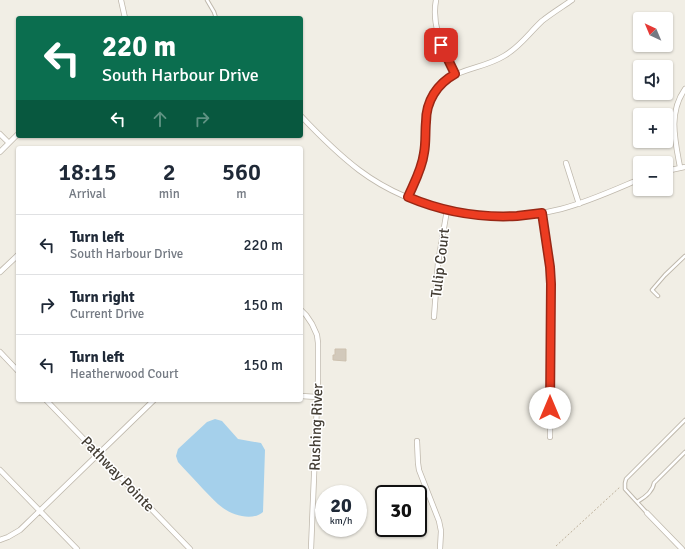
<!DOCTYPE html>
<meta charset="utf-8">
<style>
:root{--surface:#fff;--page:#f2f2f3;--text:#1f2937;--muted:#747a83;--line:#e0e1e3}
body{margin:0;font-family:Signika,sans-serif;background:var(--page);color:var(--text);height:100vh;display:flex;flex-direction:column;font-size:15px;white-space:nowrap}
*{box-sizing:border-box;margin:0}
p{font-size:13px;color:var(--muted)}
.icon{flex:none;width:22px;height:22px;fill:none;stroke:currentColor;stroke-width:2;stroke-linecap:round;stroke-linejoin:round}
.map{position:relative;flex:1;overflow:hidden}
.panel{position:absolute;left:16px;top:146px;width:287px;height:256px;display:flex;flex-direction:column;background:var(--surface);border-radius:4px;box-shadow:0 1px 3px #0004}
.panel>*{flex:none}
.banner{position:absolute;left:16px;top:16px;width:287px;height:122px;border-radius:4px;box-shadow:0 1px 3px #0004;background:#0b6e4f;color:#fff;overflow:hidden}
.needle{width:26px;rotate:316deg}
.buttons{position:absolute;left:633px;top:12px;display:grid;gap:8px}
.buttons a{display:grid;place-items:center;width:40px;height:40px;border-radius:4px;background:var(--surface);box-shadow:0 1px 3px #0004;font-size:20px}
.speed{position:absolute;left:315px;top:485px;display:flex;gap:8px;font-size:20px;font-weight:700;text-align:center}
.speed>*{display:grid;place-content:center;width:52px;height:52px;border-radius:50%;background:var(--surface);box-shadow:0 1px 3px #0004;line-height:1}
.speed small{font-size:10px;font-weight:400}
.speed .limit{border:2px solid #111;border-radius:6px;background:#fff;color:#111}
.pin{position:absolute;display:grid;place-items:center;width:34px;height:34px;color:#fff;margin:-17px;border-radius:8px;box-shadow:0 2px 6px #0006}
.me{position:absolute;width:44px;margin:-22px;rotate:0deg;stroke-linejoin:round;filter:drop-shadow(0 0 3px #0008)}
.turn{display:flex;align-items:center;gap:14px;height:84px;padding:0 20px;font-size:18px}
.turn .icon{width:52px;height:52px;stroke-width:2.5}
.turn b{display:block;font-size:28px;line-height:34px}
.lanes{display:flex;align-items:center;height:38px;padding:0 20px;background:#0003;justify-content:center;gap:20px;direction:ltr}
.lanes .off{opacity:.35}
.eta{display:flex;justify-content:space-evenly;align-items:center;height:68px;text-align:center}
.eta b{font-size:24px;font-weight:600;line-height:28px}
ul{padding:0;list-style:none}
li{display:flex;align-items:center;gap:12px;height:60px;padding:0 20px;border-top:1px solid var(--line)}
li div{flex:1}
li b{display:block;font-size:15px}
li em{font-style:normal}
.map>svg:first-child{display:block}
.water{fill:#a5d0eb}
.building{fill:#d2c9bb;stroke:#cdc1af}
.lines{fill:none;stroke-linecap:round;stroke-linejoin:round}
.lane-casing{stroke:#bfb8ac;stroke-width:4.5}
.street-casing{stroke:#bfb8ac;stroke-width:6}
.path{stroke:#bdb09b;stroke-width:1;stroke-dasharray:2 2;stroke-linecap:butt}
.lane{stroke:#fff;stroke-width:2.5}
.street{stroke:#fff;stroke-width:4.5}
.route-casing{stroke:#992715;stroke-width:10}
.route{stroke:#ec3c21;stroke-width:7}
.labels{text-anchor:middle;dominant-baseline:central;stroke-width:3;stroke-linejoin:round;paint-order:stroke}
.street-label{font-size:15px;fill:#443e35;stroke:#fff}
</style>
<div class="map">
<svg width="685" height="549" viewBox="0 0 685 549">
<rect width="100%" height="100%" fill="#f1eee5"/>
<path class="water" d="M215,419L222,421L238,439L261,443L265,450L263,512C253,521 234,516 223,508C216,503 210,496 203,489C195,480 186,471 178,462L176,456L178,449L207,422Z"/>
<path class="building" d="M335,349H346V361L333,360V355H335Z"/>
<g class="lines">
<g class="lane-casing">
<path id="lane" d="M207,0L214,12L216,18
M658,296L652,290L665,275L685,256
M637,502C644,498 653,491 654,483L685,452
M647,513L625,489V483L626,479L685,420"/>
</g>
<g class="street-casing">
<path id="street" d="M121,0L125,18
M436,0C431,27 444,50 455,74
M301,116C319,135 338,154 359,170C415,212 493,226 561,209C588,202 614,190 640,179
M0,134L9,143
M0,152L18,134
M566,163L579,204
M680,167C675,140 668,113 685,89
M666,171L685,167
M408,197C414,183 421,169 424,154C427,137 423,119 429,103C444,66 476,73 504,56C520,47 529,33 542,21C552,13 562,7 572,0
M542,213L550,267L551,284L550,437
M0,272L18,255
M301,310L306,315L312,324L317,335L318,343V379L311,549
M434,317L438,263L447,210
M0,352L18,371
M301,396L317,397
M46,400L190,549
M417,441L418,463L419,470L439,521L441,531L440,549
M0,470L77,549
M647,513L682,549
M0,540L8,537L20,530L154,400"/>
</g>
<path class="path" d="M556,546L620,487"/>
<use href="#lane" class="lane"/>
<use href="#street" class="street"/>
</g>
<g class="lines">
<g class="route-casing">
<path id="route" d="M441,45L455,74C437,84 426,101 426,122C425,132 426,143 424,153C422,169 414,183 408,197C441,211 480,218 517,216C525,215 534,214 542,213L550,267L551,284L550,408"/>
</g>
<use href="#route" class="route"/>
</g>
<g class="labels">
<g class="street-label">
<text transform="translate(440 263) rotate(-83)">Tulip Court</text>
<text transform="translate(316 427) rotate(-88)">Rushing River</text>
<text transform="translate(118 474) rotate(46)">Pathway Pointe</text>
</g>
</g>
</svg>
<div class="buttons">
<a><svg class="needle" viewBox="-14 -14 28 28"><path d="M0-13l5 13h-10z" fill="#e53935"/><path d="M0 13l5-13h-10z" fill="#747a83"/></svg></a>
<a><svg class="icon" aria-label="sound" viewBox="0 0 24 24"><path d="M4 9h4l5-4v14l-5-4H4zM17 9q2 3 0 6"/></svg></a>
<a>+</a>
<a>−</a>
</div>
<div class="speed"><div>20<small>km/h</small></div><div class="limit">30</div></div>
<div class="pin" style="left:441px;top:45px;background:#d93025"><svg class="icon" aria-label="arrive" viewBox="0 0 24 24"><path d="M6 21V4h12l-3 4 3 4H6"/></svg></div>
<svg class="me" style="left:550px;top:408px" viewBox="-20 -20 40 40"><circle r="19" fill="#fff"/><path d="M0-13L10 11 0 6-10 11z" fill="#ec3c21"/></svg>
<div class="banner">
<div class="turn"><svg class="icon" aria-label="left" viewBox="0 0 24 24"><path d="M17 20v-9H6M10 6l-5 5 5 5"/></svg><div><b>220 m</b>South Harbour Drive</div></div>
<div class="lanes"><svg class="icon" aria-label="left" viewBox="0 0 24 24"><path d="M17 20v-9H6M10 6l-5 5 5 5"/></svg><svg class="icon off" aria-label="ahead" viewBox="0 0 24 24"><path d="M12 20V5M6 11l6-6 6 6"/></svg><svg class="icon off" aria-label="right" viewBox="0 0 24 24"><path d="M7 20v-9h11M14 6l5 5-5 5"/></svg></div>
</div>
<section class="panel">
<div class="eta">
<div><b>18:15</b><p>Arrival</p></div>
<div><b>2</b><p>min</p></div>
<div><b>560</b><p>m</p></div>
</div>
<ul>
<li><svg class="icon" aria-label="left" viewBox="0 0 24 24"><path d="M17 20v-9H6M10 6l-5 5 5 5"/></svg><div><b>Turn left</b><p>South Harbour Drive</p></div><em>220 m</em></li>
<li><svg class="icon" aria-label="right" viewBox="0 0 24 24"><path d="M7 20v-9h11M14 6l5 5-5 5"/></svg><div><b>Turn right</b><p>Current Drive</p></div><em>150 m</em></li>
<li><svg class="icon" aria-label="left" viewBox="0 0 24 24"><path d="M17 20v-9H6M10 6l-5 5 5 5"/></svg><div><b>Turn left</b><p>Heatherwood Court</p></div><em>150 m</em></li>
</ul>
</section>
</div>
